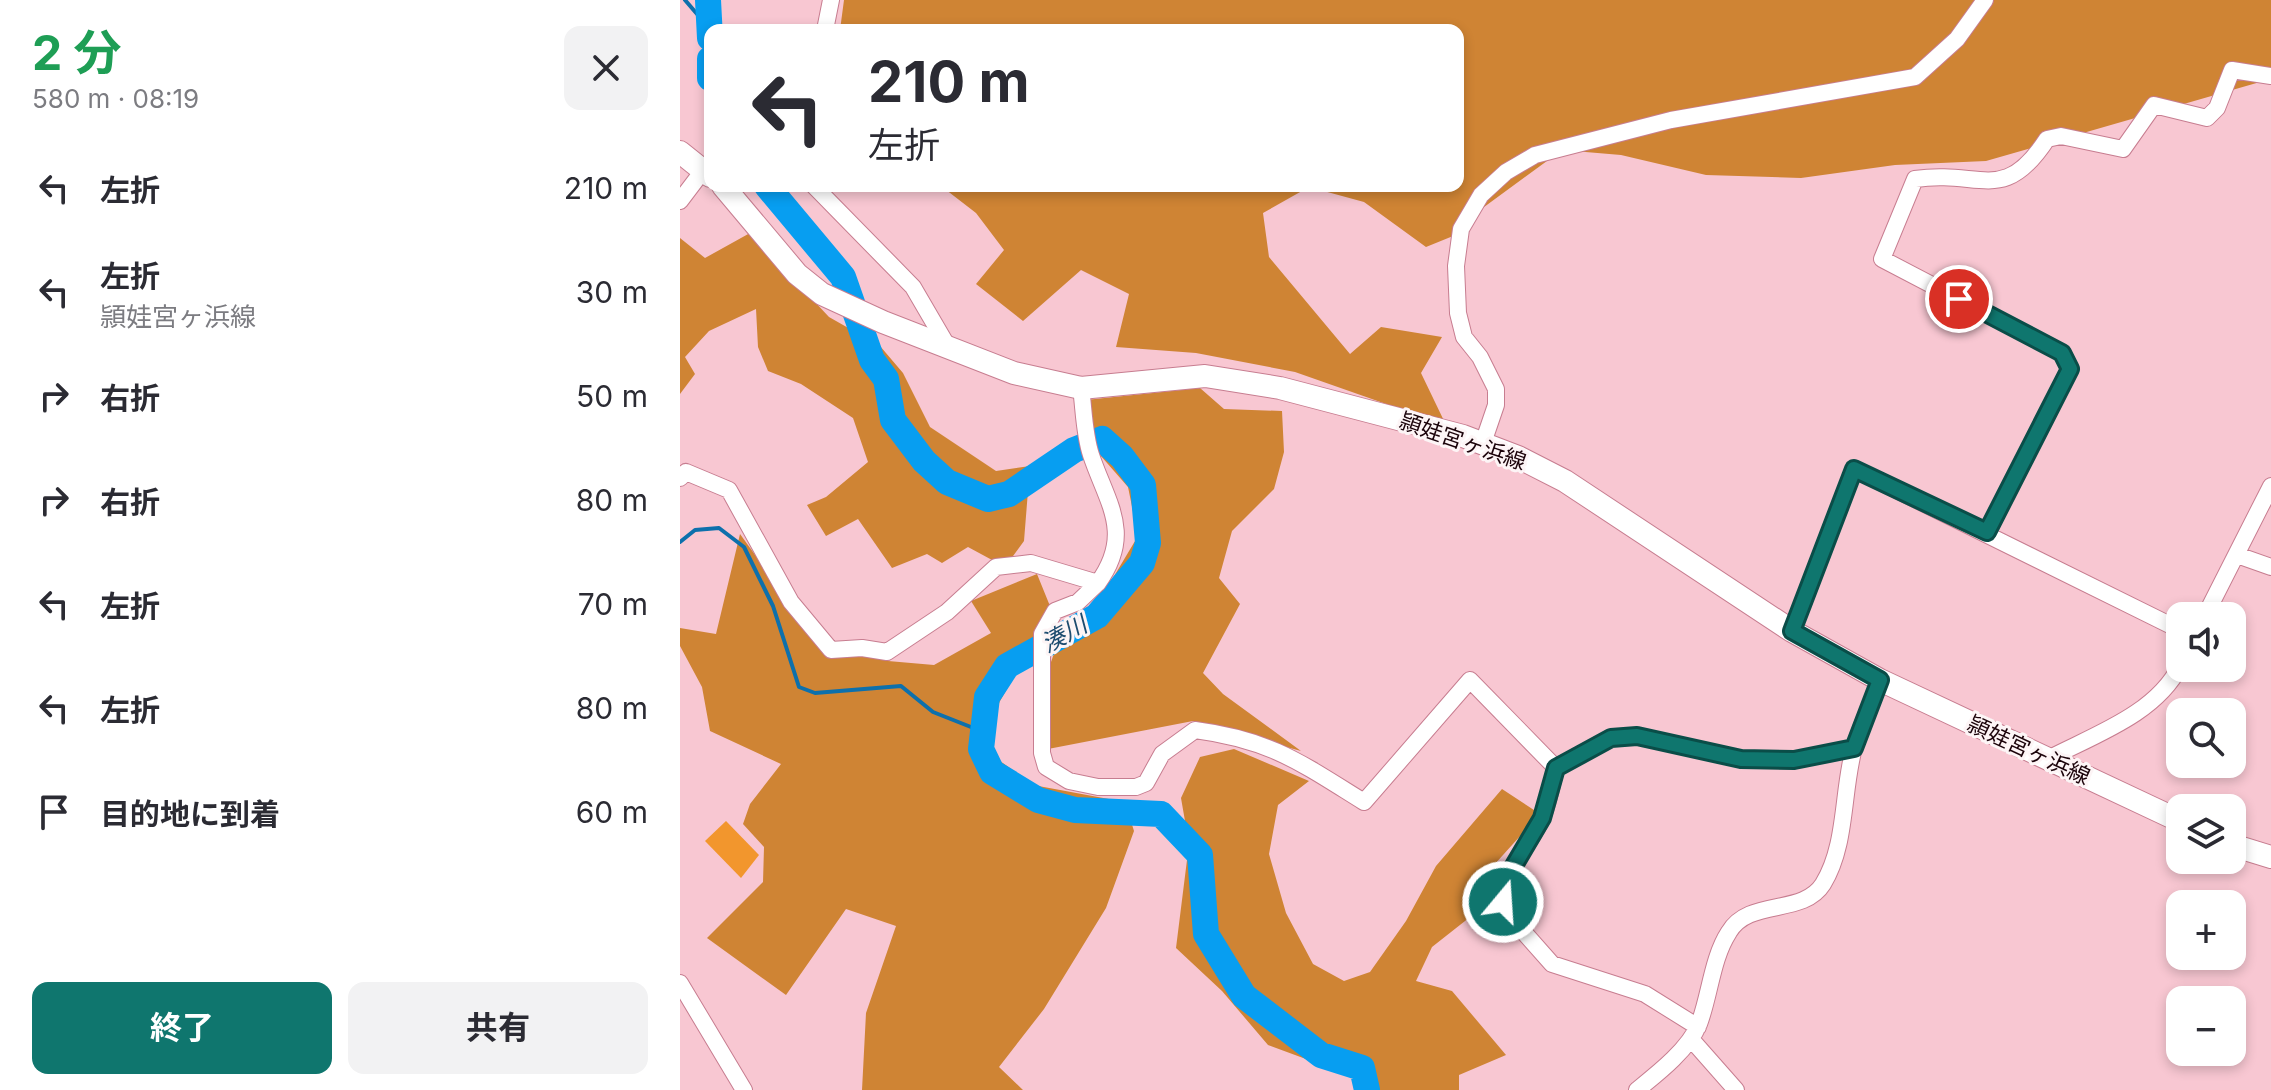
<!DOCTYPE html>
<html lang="ja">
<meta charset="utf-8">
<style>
:root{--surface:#fff;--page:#f2f2f3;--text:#2b2b33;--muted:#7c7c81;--accent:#0f766e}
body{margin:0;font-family:Inter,"Noto Sans JP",sans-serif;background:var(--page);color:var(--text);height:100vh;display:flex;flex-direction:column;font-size:30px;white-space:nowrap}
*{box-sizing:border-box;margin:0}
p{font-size:26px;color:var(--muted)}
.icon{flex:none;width:44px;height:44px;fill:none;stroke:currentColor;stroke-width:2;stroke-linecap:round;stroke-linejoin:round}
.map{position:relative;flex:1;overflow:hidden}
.drawer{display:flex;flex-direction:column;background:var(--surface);width:680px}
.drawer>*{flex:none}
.banner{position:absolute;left:24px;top:24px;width:760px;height:168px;border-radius:16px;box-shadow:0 4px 12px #0003;background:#fff;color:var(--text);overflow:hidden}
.controls{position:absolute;left:1486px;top:602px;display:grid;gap:16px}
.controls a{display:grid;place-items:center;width:80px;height:80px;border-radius:16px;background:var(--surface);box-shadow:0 4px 12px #0003;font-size:40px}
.pin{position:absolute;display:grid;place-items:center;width:68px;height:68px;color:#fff;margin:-34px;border:4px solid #fff;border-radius:50%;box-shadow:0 2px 8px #0007}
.me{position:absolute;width:88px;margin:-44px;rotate:18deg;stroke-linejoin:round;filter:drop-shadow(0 0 6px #0008)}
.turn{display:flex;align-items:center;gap:28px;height:168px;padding:0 32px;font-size:36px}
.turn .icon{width:104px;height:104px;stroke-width:2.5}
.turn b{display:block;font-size:56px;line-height:68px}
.round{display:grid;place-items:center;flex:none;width:84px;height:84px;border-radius:16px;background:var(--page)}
.headline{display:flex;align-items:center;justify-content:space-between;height:136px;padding:0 32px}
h1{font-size:48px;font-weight:700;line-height:60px;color:#1e9e55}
.action{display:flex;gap:16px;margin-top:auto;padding:16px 32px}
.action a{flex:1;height:92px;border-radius:16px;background:var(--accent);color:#fff;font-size:32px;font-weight:700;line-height:92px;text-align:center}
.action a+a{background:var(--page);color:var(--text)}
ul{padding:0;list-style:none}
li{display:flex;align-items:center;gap:24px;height:104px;padding:0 32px}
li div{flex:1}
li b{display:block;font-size:30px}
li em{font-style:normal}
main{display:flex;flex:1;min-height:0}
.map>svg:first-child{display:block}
.green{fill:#f2962d}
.forest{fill:#cf8434}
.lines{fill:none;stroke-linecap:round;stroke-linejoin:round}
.stream{stroke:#0d70ac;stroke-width:4}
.river{stroke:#079ef1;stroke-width:26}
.street-casing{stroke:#c77d90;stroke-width:18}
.secondary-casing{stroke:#c77d90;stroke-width:24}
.street{stroke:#fff;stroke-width:16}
.secondary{stroke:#fff;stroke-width:22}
.route-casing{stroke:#0a4d48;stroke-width:20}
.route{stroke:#0f766e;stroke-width:14}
.labels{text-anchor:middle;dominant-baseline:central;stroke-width:6;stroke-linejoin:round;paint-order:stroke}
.street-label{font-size:22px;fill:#1b030a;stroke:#fdf5f6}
.water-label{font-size:24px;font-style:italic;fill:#1d4c6f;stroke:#fdf5f6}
</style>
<main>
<section class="drawer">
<div class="headline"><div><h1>2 分</h1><p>580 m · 08:19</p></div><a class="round"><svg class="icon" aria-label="close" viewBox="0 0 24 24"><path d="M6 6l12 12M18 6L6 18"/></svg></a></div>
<ul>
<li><svg class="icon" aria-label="left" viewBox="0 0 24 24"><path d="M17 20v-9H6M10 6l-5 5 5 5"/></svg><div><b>左折</b></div><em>210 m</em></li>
<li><svg class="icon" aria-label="left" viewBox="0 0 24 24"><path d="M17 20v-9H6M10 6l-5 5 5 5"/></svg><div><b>左折</b><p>頴娃宮ヶ浜線</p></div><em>30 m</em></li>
<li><svg class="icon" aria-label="right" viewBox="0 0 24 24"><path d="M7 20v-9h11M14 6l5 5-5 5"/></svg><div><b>右折</b></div><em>50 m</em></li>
<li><svg class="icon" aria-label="right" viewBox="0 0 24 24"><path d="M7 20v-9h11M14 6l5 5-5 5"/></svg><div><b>右折</b></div><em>80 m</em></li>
<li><svg class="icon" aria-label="left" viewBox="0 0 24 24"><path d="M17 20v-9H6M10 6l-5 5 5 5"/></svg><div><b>左折</b></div><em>70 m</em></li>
<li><svg class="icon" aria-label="left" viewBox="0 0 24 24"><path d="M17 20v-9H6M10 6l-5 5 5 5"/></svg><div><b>左折</b></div><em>80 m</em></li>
<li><svg class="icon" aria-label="arrive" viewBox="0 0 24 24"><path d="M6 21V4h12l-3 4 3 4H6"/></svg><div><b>目的地に到着</b></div><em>60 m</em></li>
</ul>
<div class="action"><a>終了</a><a>共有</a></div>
</section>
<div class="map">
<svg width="1591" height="1090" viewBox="0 0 1591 1090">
<rect width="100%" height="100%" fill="#f8c7d2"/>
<path class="green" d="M46,821L79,855L61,878L25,841Z"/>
<path class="forest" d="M164,0H1591V74L1580,82L1306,161L1215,165L1121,178L1026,175L941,155L882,150L800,210L778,234L746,247L684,202L629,187L583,213L589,257L670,354L701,327L762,337L741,373L766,425L615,372L516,353L436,347L449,294L401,270L343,321L296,284L324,250L296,213L261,186H778V30H160Z
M70,233L149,317L200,346L223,373L250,427L316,471L350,466L344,541L325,567L288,547L262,563L247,554L212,568L178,519L146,536L127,505L146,497L188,462L173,418L121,384L88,371L78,347L76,309L29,331L5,357L15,374L0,394V238L25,258Z
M520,388L544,409L602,411L604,452L594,489L552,531L539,578L560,604L523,673L543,694L621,751L513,721L368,749L366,676L381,634L427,588L458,536L448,487L413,447L396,401Z
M60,534L137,641L208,661L254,665L311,633L291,601L357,574L372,611L320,701L301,747L353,785L445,802L454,831L426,908L364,1009L319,1067L343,1090H182L186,1013L216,926L166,909L106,995L27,938L83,882L84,847L63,824L70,804L101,764L30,731L22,687L0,646V628L36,634Z
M554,749L629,781L598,805L589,854L606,913L633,964L664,981L690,972L726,921L756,866L822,789L860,814L814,865L799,910L752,947L736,981L772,991L826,1055L779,1075V1090H679L680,1079L588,1045L542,991L496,948L509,844L501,798L520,757Z"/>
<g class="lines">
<path class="stream" d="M5,0L29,28
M0,542L15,530L39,528L64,547L93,606L119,687L135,693L221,686L253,712L301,731"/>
<path class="river" d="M28,0L30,38
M30,59V78
M87,186L163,277L192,360L206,379L213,420L244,461L267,482L308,499L329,494L394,450L422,439L442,457L463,485L468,543L462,563L417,616L327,666L307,697L301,749L312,772L358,800L395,810L481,814L520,855L526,934L564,996L641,1055L682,1068L687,1090"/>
<g class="street-casing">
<path id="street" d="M145,30L151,0
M134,186L233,287L268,347
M0,201L28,164
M803,443L816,405V389L800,357L784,337L778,313L776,266L781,229L801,195L826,172L855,155L991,120L1235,77L1277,39L1305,0
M0,478L6,472L49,490L111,602L151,650L182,648L207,652L267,612L316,567L351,563L418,583C454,533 427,503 411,455C404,434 404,410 401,388
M1307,532L1390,369L1382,353L1202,259L1235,179C1301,169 1323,206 1367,139L1381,136L1443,149L1474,105L1527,118L1537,108L1552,70L1591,76
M1557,555L1591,567
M418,583L398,602L375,611L362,634V753L366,767L389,781L418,787H456L466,783L482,754L515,730C591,740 621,763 684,802L790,680L876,768
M1525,616L1591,486
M1112,631L1174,469L1500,630
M1368,759C1414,735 1476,714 1500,666
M0,983L64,1090
M1018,1027L965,994L872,964L826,912C814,875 850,849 863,816C869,801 872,784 876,768L931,738L957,736L1061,759L1114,760L1174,748
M1011,1039L1056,1090
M957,1090C977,1074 1009,1049 1019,1024C1030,995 1032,958 1049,932C1069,898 1123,916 1143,884C1167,845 1162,792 1174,748C1181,725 1192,703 1200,680"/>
</g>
<g class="secondary-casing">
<path id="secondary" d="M0,152L30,176
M43,186L117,274L142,294L203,322L334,373L401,388L525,376L600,388L783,436L838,457L885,481L1112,631L1200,680L1500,821
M1552,845L1591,857"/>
</g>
<use href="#street" class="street"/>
<use href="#secondary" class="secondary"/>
</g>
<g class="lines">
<g class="route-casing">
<path id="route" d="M823,902L826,879L862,818L876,768L931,738L957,736L1061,759L1114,760L1174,748L1200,680L1112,631L1174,469L1307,532L1390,369L1382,353L1279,299"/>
</g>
<use href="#route" class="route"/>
</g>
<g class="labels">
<g class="street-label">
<text transform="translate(783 441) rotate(19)">頴娃宮ヶ浜線</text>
<text transform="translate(1349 750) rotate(25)">頴娃宮ヶ浜線</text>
</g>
<g class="water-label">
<text transform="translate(384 634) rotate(-29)">湊川</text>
</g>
</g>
</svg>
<div class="controls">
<a><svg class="icon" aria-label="sound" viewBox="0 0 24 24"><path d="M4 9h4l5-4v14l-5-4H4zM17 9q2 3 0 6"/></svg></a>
<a><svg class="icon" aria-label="search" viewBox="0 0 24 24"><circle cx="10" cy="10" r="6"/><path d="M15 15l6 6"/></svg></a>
<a><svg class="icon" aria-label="layers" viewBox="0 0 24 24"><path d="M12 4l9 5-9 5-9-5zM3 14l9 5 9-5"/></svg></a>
<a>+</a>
<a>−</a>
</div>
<div class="pin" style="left:1279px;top:299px;background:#d93025"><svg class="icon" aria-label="arrive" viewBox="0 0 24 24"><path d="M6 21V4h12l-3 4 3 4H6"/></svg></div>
<svg class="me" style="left:823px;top:902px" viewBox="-20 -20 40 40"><circle r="17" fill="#0f766e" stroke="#fff" stroke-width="3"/><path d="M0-11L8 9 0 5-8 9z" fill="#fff"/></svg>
<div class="banner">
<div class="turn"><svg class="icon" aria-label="left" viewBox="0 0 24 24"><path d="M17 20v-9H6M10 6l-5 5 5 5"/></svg><div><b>210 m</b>左折</div></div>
</div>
</div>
</main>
